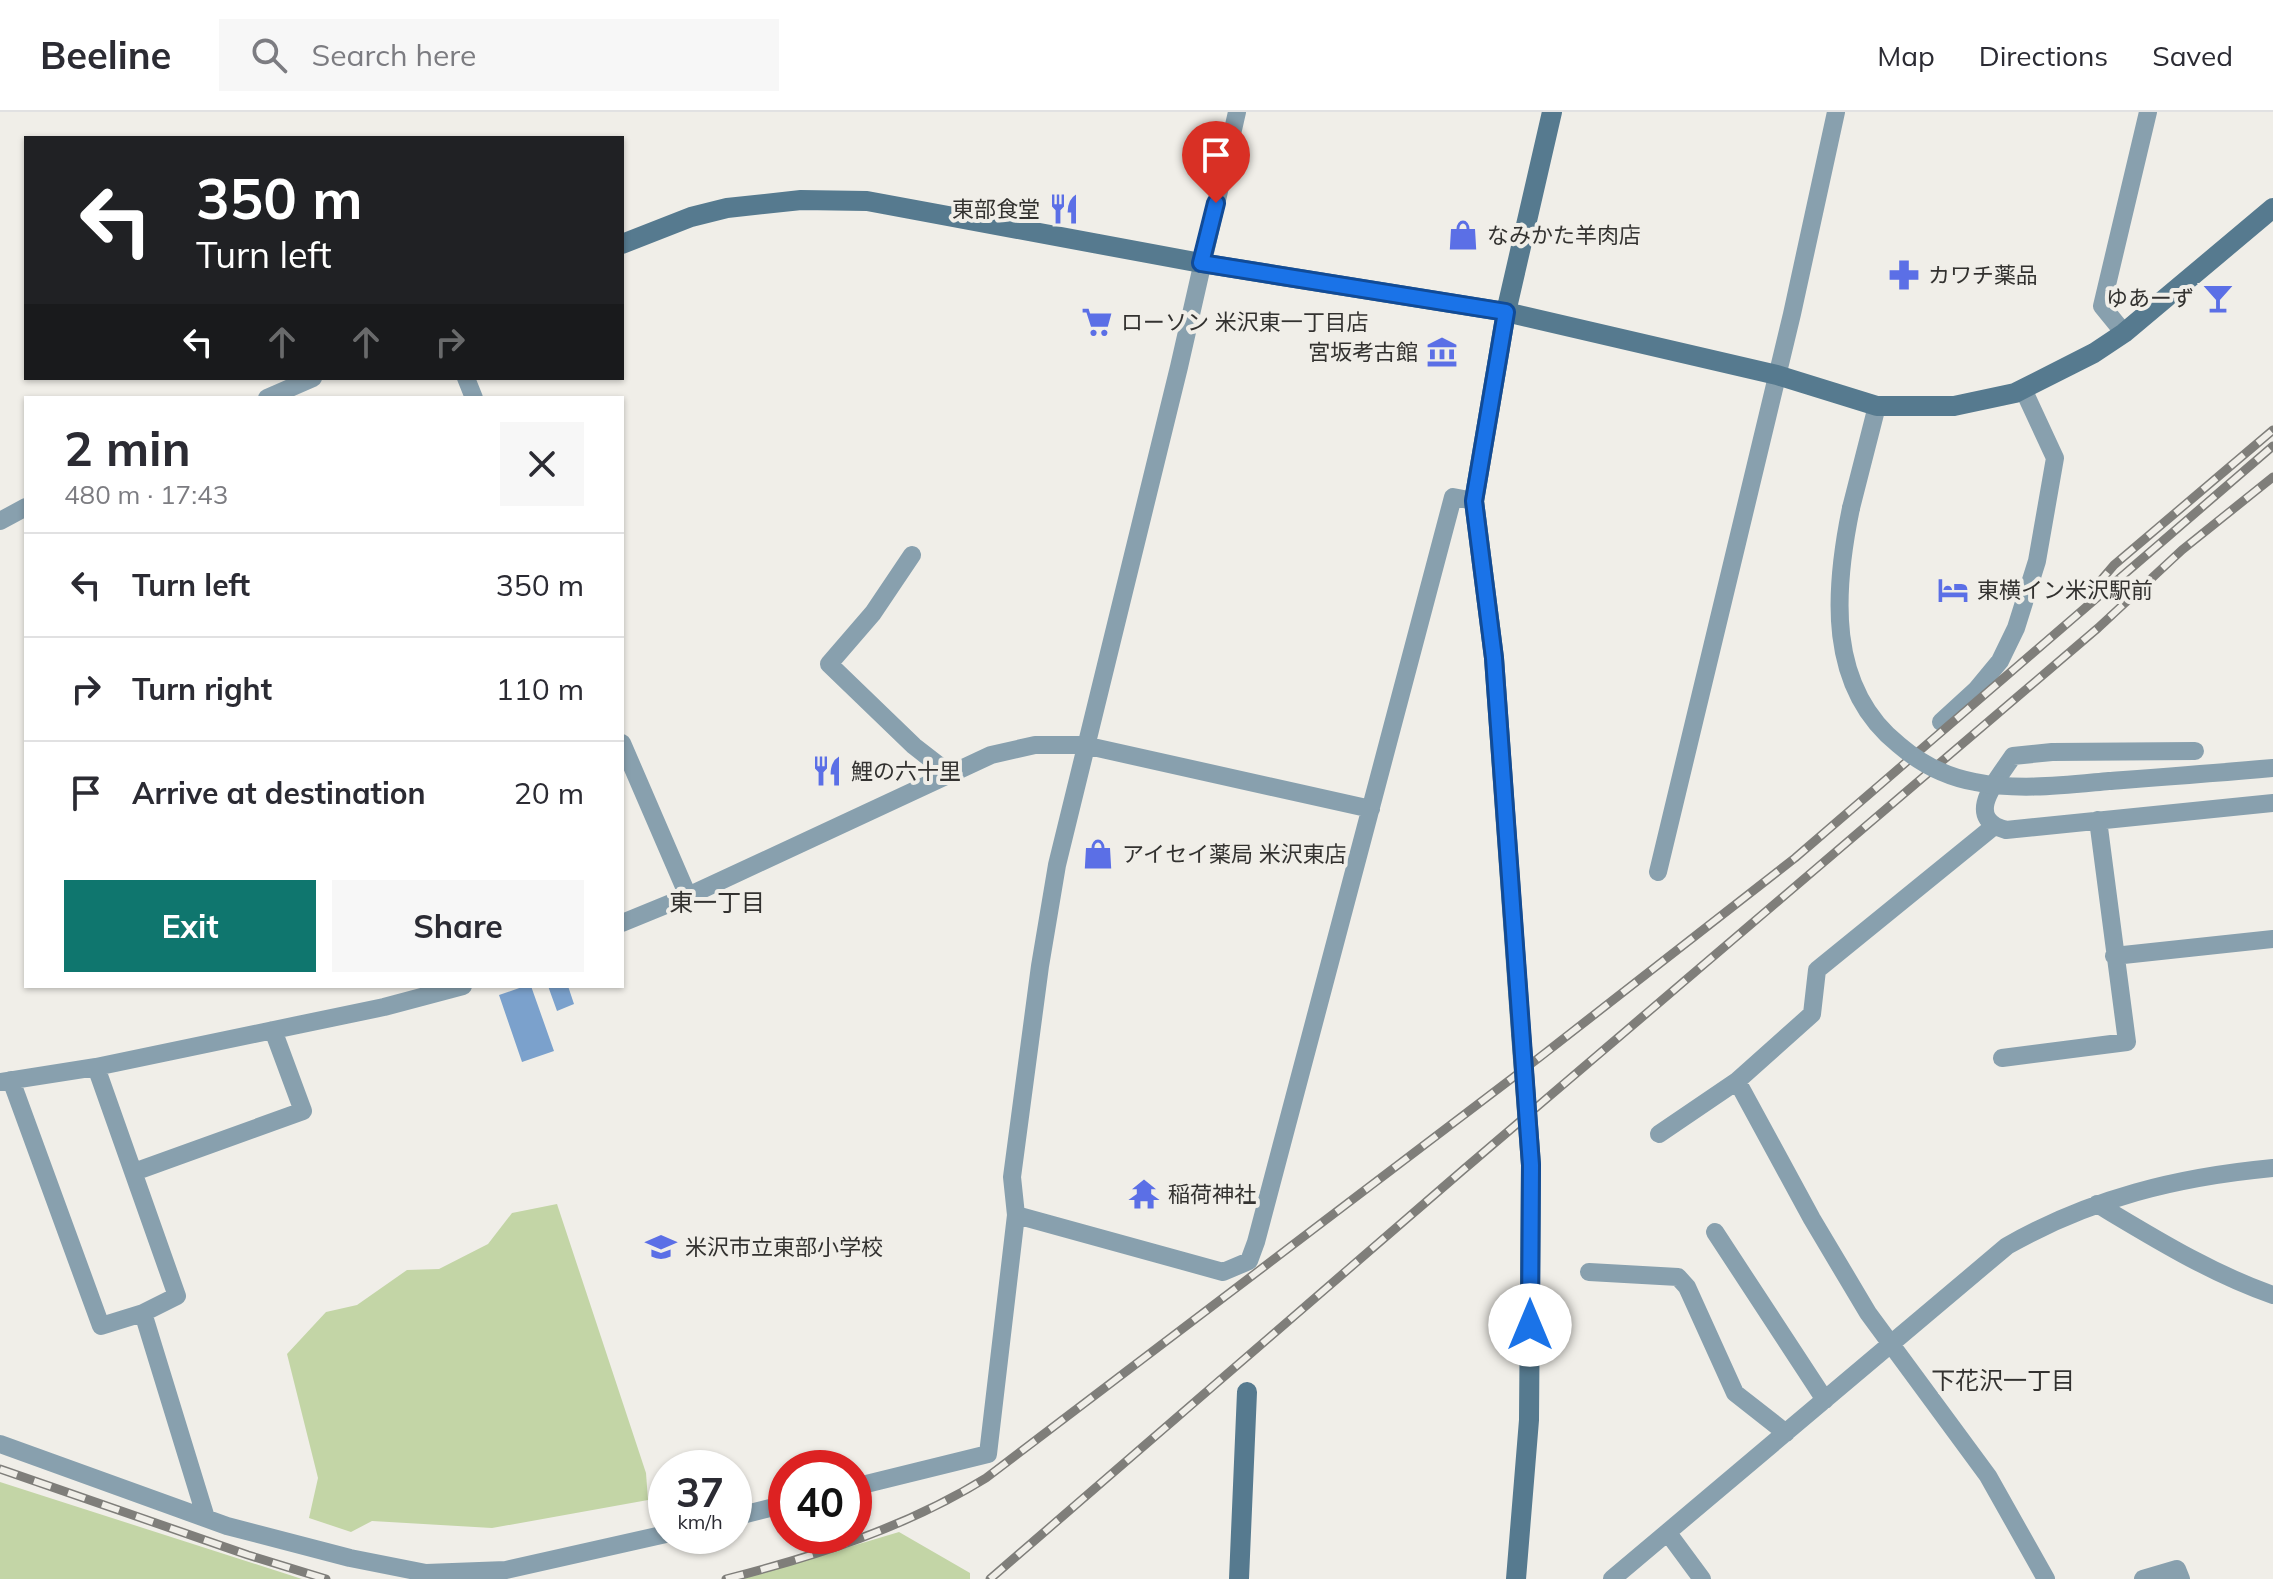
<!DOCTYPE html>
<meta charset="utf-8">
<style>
:root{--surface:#fff;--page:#f7f7f7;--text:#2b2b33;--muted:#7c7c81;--line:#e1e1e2;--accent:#0f766e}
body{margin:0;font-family:Mulish,"Noto Sans JP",sans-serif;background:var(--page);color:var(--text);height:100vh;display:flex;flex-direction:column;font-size:30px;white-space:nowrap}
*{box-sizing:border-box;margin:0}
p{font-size:26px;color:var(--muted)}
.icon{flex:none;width:44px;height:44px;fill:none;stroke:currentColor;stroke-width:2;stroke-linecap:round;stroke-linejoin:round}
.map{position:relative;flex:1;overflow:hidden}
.side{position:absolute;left:24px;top:284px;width:600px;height:592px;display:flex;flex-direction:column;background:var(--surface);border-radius:0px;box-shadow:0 2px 6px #0004}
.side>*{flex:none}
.hud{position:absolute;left:24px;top:24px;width:600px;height:244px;border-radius:0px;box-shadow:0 2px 6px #0004;background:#202124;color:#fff;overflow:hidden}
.speed{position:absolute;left:648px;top:1338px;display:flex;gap:16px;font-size:40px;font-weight:700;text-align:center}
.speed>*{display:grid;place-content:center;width:104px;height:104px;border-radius:50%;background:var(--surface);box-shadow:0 2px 6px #0004;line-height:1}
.speed small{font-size:20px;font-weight:400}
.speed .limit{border:12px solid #d22;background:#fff;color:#111}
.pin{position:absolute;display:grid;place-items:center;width:68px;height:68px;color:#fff;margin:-82px -34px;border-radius:50% 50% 50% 0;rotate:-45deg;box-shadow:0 0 8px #0007}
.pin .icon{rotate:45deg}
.me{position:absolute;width:88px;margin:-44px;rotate:0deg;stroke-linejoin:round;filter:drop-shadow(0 0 6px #0008)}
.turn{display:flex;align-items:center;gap:28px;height:168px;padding:0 40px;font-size:36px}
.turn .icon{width:104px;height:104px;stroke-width:2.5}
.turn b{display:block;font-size:56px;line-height:68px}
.lanes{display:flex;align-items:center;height:76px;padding:0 40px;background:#0003;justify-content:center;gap:40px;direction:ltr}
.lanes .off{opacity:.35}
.round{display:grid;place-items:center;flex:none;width:84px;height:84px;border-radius:0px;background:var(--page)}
.overview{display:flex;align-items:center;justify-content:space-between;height:136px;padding:0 40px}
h1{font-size:48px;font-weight:700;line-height:60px}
.action{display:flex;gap:16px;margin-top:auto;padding:16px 40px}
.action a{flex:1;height:92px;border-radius:0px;background:var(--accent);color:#fff;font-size:32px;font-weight:700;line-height:92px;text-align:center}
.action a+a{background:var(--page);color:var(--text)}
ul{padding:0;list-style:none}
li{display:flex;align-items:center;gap:24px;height:104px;padding:0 40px;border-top:2px solid var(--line)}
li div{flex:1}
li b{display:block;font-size:30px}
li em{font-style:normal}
header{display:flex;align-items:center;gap:48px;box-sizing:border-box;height:112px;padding:0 40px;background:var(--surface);border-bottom:2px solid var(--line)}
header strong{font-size:38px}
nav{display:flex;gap:44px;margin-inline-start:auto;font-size:28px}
.search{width:560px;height:72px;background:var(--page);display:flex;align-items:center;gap:20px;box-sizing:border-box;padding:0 28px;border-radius:0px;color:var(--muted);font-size:30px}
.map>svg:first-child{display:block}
.green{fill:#c3d5a6}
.water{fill:#7ba1cc}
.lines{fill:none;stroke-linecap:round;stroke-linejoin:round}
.street{stroke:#88a0ae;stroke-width:18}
.secondary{stroke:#567a8f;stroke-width:20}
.rail-casing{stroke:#7f7e7a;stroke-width:9}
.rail{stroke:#f0eee8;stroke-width:6;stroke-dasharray:18;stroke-linecap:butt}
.street-bridge{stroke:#88a0ae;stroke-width:18}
.secondary-bridge{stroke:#567a8f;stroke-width:20}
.route-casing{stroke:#114b97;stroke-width:20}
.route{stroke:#1a73e8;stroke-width:14}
.labels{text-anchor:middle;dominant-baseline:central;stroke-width:8;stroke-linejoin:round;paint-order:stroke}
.poi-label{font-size:22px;fill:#333230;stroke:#f0eee8;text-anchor:start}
.neighbourhood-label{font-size:24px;fill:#333230;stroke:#f0eee8}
</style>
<header>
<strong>Beeline</strong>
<div class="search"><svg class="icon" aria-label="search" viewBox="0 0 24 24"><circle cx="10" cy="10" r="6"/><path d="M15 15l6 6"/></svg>Search here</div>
<nav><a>Map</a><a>Directions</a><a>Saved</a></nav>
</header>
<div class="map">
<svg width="2273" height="1467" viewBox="0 0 2273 1467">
<rect width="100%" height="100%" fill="#f0eee8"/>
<path class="green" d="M557,1092L646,1361L648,1388L492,1416L372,1409L351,1420L309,1406L318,1366L287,1242L326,1200L357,1193L407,1158L439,1157L488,1132L512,1101Z
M0,1370L302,1467H0Z
M899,1420L970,1461V1467H742Z"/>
<path class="water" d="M525,874H531L554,939L522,950L499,883Z
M548,874H568L574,892L557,899Z"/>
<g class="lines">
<path class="street" d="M2124,221L2102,194L2148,0
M466,266L474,286
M267,286L313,266
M1851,396L1877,294
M0,409L26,395
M912,443L873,501L829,552L914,634L950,662
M1941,610L1976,578L2000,549L2016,516L2037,449L2055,346L2023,277
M622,631L688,784
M2195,639L2052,640L2013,644C1998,667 1962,706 2006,718L2273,691
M1993,715L1817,858L1812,902L1737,969L1812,1107L1868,1201L1988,1364L2046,1467
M1658,760L1792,202L1836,0
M622,811L688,784L991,643L1035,633H1084L1371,697
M2114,844L2273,827
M2002,946L2127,930L2098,708
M96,955L177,1184L143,1201
M11,968L101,1214L143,1201L206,1406
M0,970L96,955L384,895L463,874
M1659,1022L1737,969
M134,1060L303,999L273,918
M2097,1092C2154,1126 2210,1161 2273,1183
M1016,1103L1223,1160L1249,1149L1256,1130L1453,385L1474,389
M1715,1120L1825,1288
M1589,1160L1678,1165L1687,1175L1735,1281L1786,1321
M0,1332L227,1414L350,1446L426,1461L506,1458L666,1422
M854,1375L988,1342L1016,1103L1012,1065L1040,854L1057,753L1179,255L1237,0
M734,1405L786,1392
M1668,1421L1702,1467
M1612,1467L2007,1134C2091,1086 2178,1065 2273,1056
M2143,1467L2177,1457L2181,1467"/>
<path class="secondary" d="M622,132L691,105L727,96L801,88L867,89L1201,151L1506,200L1777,263L1877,294H1954L2015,281L2094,241L2124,221L2273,96
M1521,921L1494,546L1474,389L1506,200L1552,0
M1239,1467L1247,1280
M1516,1467L1529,1308L1531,1053"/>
<g class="rail-casing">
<path id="rail" d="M2096,474L2114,453L2273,318
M0,1357L248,1443L326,1467
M726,1467C816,1444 907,1415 986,1366L1540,945L1795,746L2273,334
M990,1467L1463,1058L2098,516L2182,438L2273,365"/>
</g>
<use href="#rail" class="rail"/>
<path class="street-bridge" d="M1851,396C1834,478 1826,575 1899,633C1920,651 1947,665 1975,670C2018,679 2065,673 2109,669C2163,665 2218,661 2273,656"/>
<path class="secondary-bridge" d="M1521,921L1531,1053"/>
</g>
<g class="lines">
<g class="route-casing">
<path id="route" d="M1216,91L1201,151L1506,200L1474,389L1494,546L1531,1053L1530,1213"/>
</g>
<use href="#route" class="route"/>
</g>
<defs>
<g id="restaurant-bare" transform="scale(2.4)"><path d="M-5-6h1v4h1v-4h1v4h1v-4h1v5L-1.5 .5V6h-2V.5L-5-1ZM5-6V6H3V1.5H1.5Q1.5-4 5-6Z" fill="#5b6fe6" stroke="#f0eee8" stroke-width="2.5" paint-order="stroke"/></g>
<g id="shop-bare" transform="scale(2.4)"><path d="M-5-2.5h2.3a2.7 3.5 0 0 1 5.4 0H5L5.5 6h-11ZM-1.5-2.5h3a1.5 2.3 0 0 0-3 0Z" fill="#5b6fe6" stroke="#f0eee8" stroke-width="2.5" paint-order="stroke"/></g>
<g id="pharmacy-bare" transform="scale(2.4)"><path d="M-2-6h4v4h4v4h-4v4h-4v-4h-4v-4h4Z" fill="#5b6fe6" stroke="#f0eee8" stroke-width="2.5" paint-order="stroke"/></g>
<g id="bar-bare" transform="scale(2.4)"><path d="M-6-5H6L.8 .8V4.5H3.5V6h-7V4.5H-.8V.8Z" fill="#5b6fe6" stroke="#f0eee8" stroke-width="2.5" paint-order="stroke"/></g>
<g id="supermarket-bare" transform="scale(2.4)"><path d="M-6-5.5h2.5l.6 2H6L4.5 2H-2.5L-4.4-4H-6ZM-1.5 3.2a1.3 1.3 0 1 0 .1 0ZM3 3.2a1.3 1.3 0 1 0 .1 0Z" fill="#5b6fe6" stroke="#f0eee8" stroke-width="2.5" paint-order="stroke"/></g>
<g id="museum-bare" transform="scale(2.4)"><path d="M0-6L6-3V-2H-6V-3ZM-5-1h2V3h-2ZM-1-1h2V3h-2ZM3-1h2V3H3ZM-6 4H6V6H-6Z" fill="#5b6fe6" stroke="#f0eee8" stroke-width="2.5" paint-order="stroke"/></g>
<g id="hotel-bare" transform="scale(2.4)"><path d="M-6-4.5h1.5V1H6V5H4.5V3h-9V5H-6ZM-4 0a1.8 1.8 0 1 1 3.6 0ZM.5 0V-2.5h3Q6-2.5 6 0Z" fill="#5b6fe6" stroke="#f0eee8" stroke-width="2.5" paint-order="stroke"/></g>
<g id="temple-bare" transform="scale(2.4)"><path d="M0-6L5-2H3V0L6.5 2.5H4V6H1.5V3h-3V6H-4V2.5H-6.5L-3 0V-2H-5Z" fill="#5b6fe6" stroke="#f0eee8" stroke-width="2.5" paint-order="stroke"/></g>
<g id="school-bare" transform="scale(2.4)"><path d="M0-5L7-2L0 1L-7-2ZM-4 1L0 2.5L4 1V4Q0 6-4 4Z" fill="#5b6fe6" stroke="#f0eee8" stroke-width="2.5" paint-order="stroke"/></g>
</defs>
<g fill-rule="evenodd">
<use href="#restaurant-bare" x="1064" y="97"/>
<use href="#shop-bare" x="1463" y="123"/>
<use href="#pharmacy-bare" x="1904" y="163"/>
<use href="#bar-bare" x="2218" y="186"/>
<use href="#supermarket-bare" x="1097" y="210"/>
<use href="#museum-bare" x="1442" y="240"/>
<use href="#hotel-bare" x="1953" y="478"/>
<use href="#restaurant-bare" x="827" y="659"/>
<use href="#shop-bare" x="1098" y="742"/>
<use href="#temple-bare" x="1144" y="1082"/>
<use href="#school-bare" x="661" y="1135"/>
</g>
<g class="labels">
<g class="poi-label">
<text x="1040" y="97" text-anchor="end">東部食堂</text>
<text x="1487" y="123">なみかた羊肉店</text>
<text x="1928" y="163">カワチ薬品</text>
<text x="2194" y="186" text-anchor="end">ゆあーず</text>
<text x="1121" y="210">ローソン 米沢東一丁目店</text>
<text x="1418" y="240" text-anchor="end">宮坂考古館</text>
<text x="1977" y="478">東横イン米沢駅前</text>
<text x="851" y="659">鯉の六十里</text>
<text x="1122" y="742">アイセイ薬局 米沢東店</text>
<text x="1168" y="1082">稲荷神社</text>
<text x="685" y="1135">米沢市立東部小学校</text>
</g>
<g class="neighbourhood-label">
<text x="717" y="790">東一丁目</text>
<text x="2003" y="1268">下花沢一丁目</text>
</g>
</g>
</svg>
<div class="speed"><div>37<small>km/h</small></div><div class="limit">40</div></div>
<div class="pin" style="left:1216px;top:91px;background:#d93025"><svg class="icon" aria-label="arrive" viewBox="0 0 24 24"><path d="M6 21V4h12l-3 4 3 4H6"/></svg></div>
<svg class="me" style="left:1530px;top:1213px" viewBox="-20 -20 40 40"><circle r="19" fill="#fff"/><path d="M0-13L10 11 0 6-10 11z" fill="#1a73e8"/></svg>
<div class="hud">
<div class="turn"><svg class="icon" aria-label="left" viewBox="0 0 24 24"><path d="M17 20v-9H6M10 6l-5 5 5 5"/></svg><div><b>350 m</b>Turn left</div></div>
<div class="lanes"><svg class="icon" aria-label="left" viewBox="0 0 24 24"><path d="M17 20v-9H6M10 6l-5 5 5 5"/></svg><svg class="icon off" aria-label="ahead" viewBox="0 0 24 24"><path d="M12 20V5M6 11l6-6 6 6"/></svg><svg class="icon off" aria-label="ahead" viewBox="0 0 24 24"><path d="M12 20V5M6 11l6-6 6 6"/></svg><svg class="icon off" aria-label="right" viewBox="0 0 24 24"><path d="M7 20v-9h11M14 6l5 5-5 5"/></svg></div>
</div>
<section class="side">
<div class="overview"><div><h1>2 min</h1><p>480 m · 17:43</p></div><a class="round"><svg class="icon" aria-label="close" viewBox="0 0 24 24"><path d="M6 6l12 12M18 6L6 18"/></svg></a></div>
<ul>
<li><svg class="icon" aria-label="left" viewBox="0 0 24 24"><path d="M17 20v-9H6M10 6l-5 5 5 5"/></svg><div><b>Turn left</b></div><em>350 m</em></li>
<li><svg class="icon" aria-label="right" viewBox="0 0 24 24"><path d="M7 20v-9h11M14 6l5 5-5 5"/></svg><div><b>Turn right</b></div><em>110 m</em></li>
<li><svg class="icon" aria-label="arrive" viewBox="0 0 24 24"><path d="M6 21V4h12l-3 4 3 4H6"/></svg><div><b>Arrive at destination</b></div><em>20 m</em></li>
</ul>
<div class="action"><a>Exit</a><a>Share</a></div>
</section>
</div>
